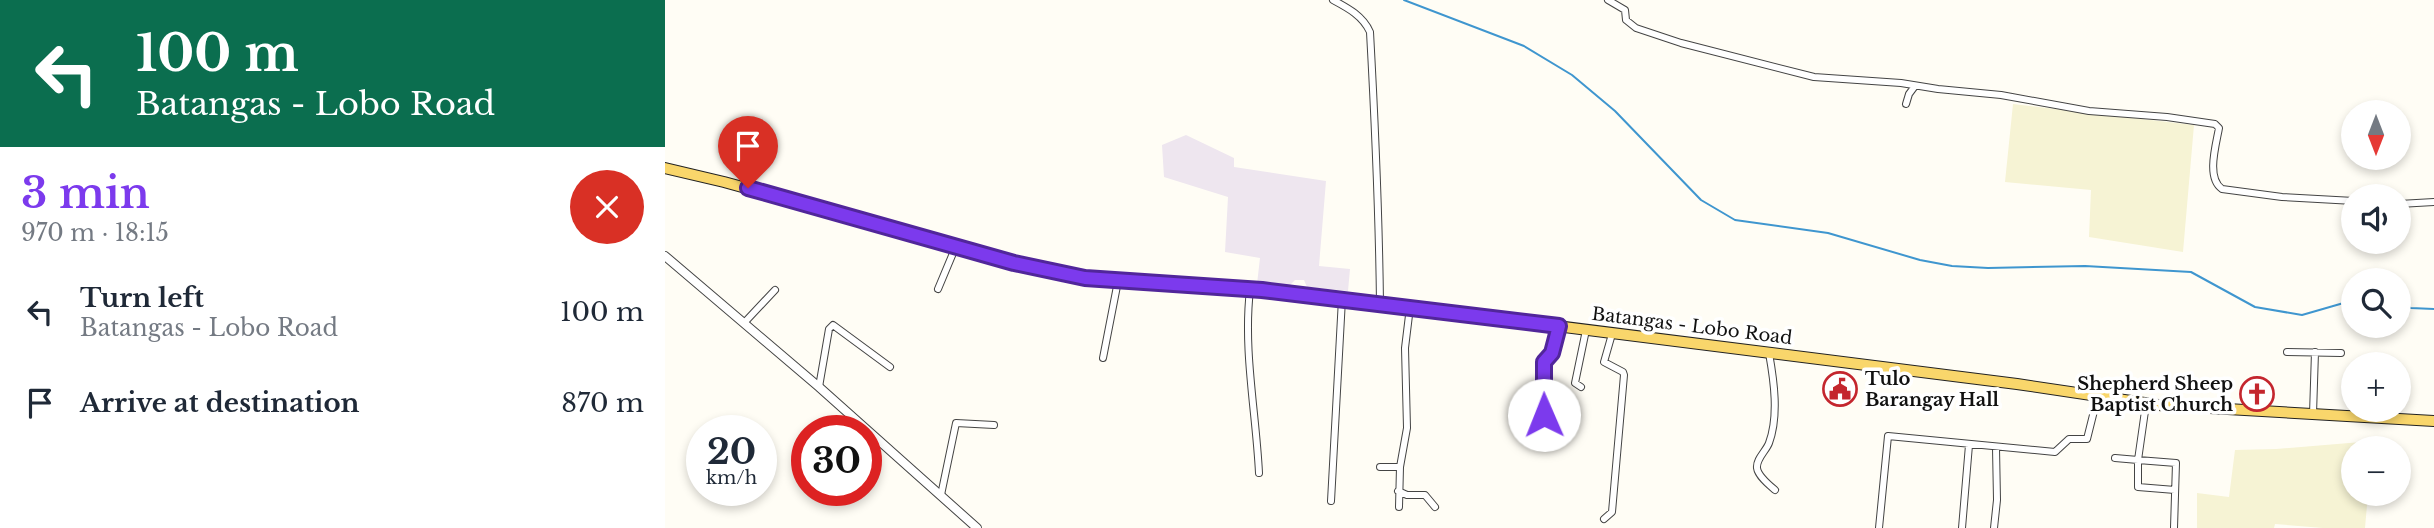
<!DOCTYPE html>
<meta charset="utf-8">
<style>
:root{--surface:#fff;--page:#f2f2f3;--text:#1f2937;--muted:#747a83;--accent:#7c3aed}
body{margin:0;font-family:"Libre Baskerville",serif;background:var(--page);color:var(--text);height:100vh;display:flex;flex-direction:column;font-size:26px;white-space:nowrap}
*{box-sizing:border-box;margin:0}
p{font-size:23px;color:var(--muted)}
.icon{flex:none;width:38px;height:38px;fill:none;stroke:currentColor;stroke-width:2;stroke-linecap:round;stroke-linejoin:round}
.map{position:relative;flex:1;overflow:hidden}
.sheet{display:flex;flex-direction:column;background:var(--surface);width:665px}
.sheet>*{flex:none}
.hud{background:#0b6e4f;color:#fff;overflow:hidden}
.needle{width:46px;rotate:180deg}
.fabs{position:absolute;left:1676px;top:100px;display:grid;gap:14px}
.fabs a{display:grid;place-items:center;width:70px;height:70px;border-radius:50%;background:var(--surface);box-shadow:0 4px 10px #0003;font-size:35px}
.speed{position:absolute;left:21px;top:415px;display:flex;gap:14px;font-size:35px;font-weight:700;text-align:center}
.speed>*{display:grid;place-content:center;width:91px;height:91px;border-radius:50%;background:var(--surface);box-shadow:0 4px 10px #0003;line-height:1}
.speed small{font-size:18px;font-weight:400}
.speed .limit{border:10px solid #d22;background:#fff;color:#111}
.pin{position:absolute;display:grid;place-items:center;width:60px;height:60px;color:#fff;margin:-72px -30px;border-radius:50% 50% 50% 0;rotate:-45deg;box-shadow:0 0 7px #0007}
.pin .icon{rotate:45deg}
.me{position:absolute;width:77px;margin:-38px;rotate:359deg;stroke-linejoin:round;filter:drop-shadow(0 0 5px #0008)}
.turn{display:flex;align-items:center;gap:24px;height:147px;padding:0 21px;font-size:32px}
.turn .icon{width:91px;height:91px;stroke-width:2.5}
.turn b{display:block;font-size:49px;line-height:60px}
.round{display:grid;place-items:center;flex:none;width:74px;height:74px;border-radius:37px;background:var(--page)}
.summary{display:flex;align-items:center;justify-content:space-between;height:119px;padding:0 21px}
h1{font-size:42px;font-weight:600;line-height:52px;color:var(--accent)}
ul{padding:0;list-style:none}
li{display:flex;align-items:center;gap:21px;height:91px;padding:0 21px}
li div{flex:1}
li b{display:block;font-size:26px}
li em{font-style:normal}
main{display:flex;flex:1;min-height:0}
.map>svg:first-child{display:block}
.industrial{fill:#eee6ef}
.farmland{fill:#f6f3d4}
.lines{fill:none;stroke-linecap:round;stroke-linejoin:round}
.stream{stroke:#3f96cf;stroke-width:2}
.minor-casing{stroke:#444;stroke-width:8}
.tertiary-casing{stroke:#444;stroke-width:10}
.primary-casing{stroke:#222;stroke-width:12}
.minor{stroke:#fff;stroke-width:6}
.tertiary{stroke:#fff;stroke-width:8}
.primary{stroke:#f9d66b;stroke-width:10}
.route-casing{stroke:#51269a;stroke-width:18}
.route{stroke:#7c3aed;stroke-width:12}
.labels{text-anchor:middle;dominant-baseline:central;stroke-width:7;stroke-linejoin:round;paint-order:stroke}
.street-label{font-size:18px;fill:#111;stroke:#fff}
.poi-label{font-size:18px;font-weight:bold;fill:#111;stroke:#fff;text-anchor:start}
</style>
<main>
<section class="sheet">
<div class="hud">
<div class="turn"><svg class="icon" aria-label="left" viewBox="0 0 24 24"><path d="M17 20v-9H6M10 6l-5 5 5 5"/></svg><div><b>100 m</b>Batangas - Lobo Road</div></div>
</div>
<div class="summary"><div><h1>3 min</h1><p>970 m · 18:15</p></div><a class="round" style="background:#d93025;color:#fff"><svg class="icon" aria-label="close" viewBox="0 0 24 24"><path d="M6 6l12 12M18 6L6 18"/></svg></a></div>
<ul>
<li><svg class="icon" aria-label="left" viewBox="0 0 24 24"><path d="M17 20v-9H6M10 6l-5 5 5 5"/></svg><div><b>Turn left</b><p>Batangas - Lobo Road</p></div><em>100 m</em></li>
<li><svg class="icon" aria-label="arrive" viewBox="0 0 24 24"><path d="M6 21V4h12l-3 4 3 4H6"/></svg><div><b>Arrive at destination</b></div><em>870 m</em></li>
</ul>
</section>
<div class="map">
<svg width="1769" height="528" viewBox="0 0 1769 528">
<rect width="100%" height="100%" fill="#fffdf5"/>
<path class="industrial" d="M521,135L569,158V167L661,181L654,266L685,269L683,291L642,287L639,280H630L625,285L592,284L595,258L560,252L563,197L499,177L497,145Z"/>
<path class="farmland" d="M1348,104L1529,125L1518,252L1424,237L1426,190L1340,182Z
M1708,441V448H1689V494H1703L1700,528H1658L1610,524L1609,528H1532V493L1564,497L1570,450L1611,449Z"/>
<g class="lines">
<path class="stream" d="M739,0L859,46L907,75L950,111L1036,200L1070,220L1163,233L1255,260L1287,266L1323,268L1420,266L1526,272L1590,307L1637,315L1689,300
M1734,305L1746,308L1769,309"/>
<g class="minor-casing">
<path id="minor" d="M668,0C683,8 698,16 705,32C710,123 714,213 715,304
M943,0L960,10L961,20L971,28L1016,43L1149,77L1236,83L1273,89L1336,95L1424,111L1502,117L1550,124L1554,128C1551,145 1541,178 1557,189L1617,197L1689,201
M1241,104L1244,94L1250,86
M1734,204L1769,202
M273,289L291,246
M585,290C578,350 591,412 594,473
M79,323L110,290
M894,326L887,353L879,362V415L892,423L900,434
M1622,352L1676,353
M1104,353C1109,381 1114,416 1104,443C1101,451 1091,459 1092,468C1093,476 1104,485 1110,490
M438,358L453,281
M154,387L164,329L168,325L225,367
M916,387L910,383L921,330
M1481,404L1473,460L1511,463L1509,528
M1648,414L1650,352
M1450,458L1473,460V487L1510,490
M715,467H735
M733,491L742,495H760L770,507
M276,495L291,423L329,425
M666,501L677,299
M734,507L735,467L742,428L740,348L745,307
M939,519L947,512L959,375L958,372L939,362L947,334
M1214,528L1223,436L1390,452L1404,439H1422L1433,395
M1297,528L1304,445
M1329,528L1332,500L1331,448"/>
</g>
<g class="tertiary-casing">
<path id="tertiary" d="M0,256L154,387L312,528"/>
</g>
<g class="primary-casing">
<path id="primary" d="M0,168L59,182L387,272L420,278L597,290L677,299L1352,384L1493,405L1769,421"/>
</g>
<use href="#minor" class="minor"/>
<use href="#tertiary" class="tertiary"/>
<use href="#primary" class="primary"/>
</g>
<g class="lines">
<g class="route-casing">
<path id="route" d="M83,188L349,263L420,278L597,290L894,326L887,353L879,362V415"/>
</g>
<use href="#route" class="route"/>
</g>
<defs>
<g id="civic-ring" transform="scale(1.75)"><circle r="9.5" fill="#fff" stroke="#c4262e" stroke-width="1.5"/><path d="M-.6-6.5H3V-4.5H.6V-3L4-1V1h2V6H-6V1h2V-1L-.6-3ZM-1.2 2.5V6h2.4V2.5Z" fill="#c4262e"/></g>
<g id="church-ring" transform="scale(1.75)"><circle r="9.5" fill="#fff" stroke="#c4262e" stroke-width="1.5"/><path d="M-1.2-6h2.4v3.5h3.3v2.4h-3.3V6h-2.4V-.1h-3.3v-2.4h3.3Z" fill="#c4262e"/></g>
</defs>
<g fill-rule="evenodd">
<use href="#civic-ring" x="1175" y="389"/>
<use href="#church-ring" x="1592" y="394"/>
</g>
<g class="labels">
<g class="street-label">
<text transform="translate(1027 326) rotate(7)">Batangas - Lobo Road</text>
</g>
<g class="poi-label">
<text x="1200" y="379">Tulo<tspan x="1200" dy="21">Barangay Hall</tspan></text>
<text x="1568" y="384" text-anchor="end">Shepherd Sheep<tspan x="1568" dy="21">Baptist Church</tspan></text>
</g>
</g>
</svg>
<div class="fabs">
<a><svg class="needle" viewBox="-14 -14 28 28"><path d="M0-13l5 13h-10z" fill="#e53935"/><path d="M0 13l5-13h-10z" fill="#747a83"/></svg></a>
<a><svg class="icon" aria-label="sound" viewBox="0 0 24 24"><path d="M4 9h4l5-4v14l-5-4H4zM17 9q2 3 0 6"/></svg></a>
<a><svg class="icon" aria-label="search" viewBox="0 0 24 24"><circle cx="10" cy="10" r="6"/><path d="M15 15l6 6"/></svg></a>
<a>+</a>
<a>−</a>
</div>
<div class="speed"><div>20<small>km/h</small></div><div class="limit">30</div></div>
<div class="pin" style="left:83px;top:188px;background:#d93025"><svg class="icon" aria-label="arrive" viewBox="0 0 24 24"><path d="M6 21V4h12l-3 4 3 4H6"/></svg></div>
<svg class="me" style="left:879px;top:415px" viewBox="-20 -20 40 40"><circle r="19" fill="#fff"/><path d="M0-13L10 11 0 6-10 11z" fill="#7c3aed"/></svg>
</div>
</main>
